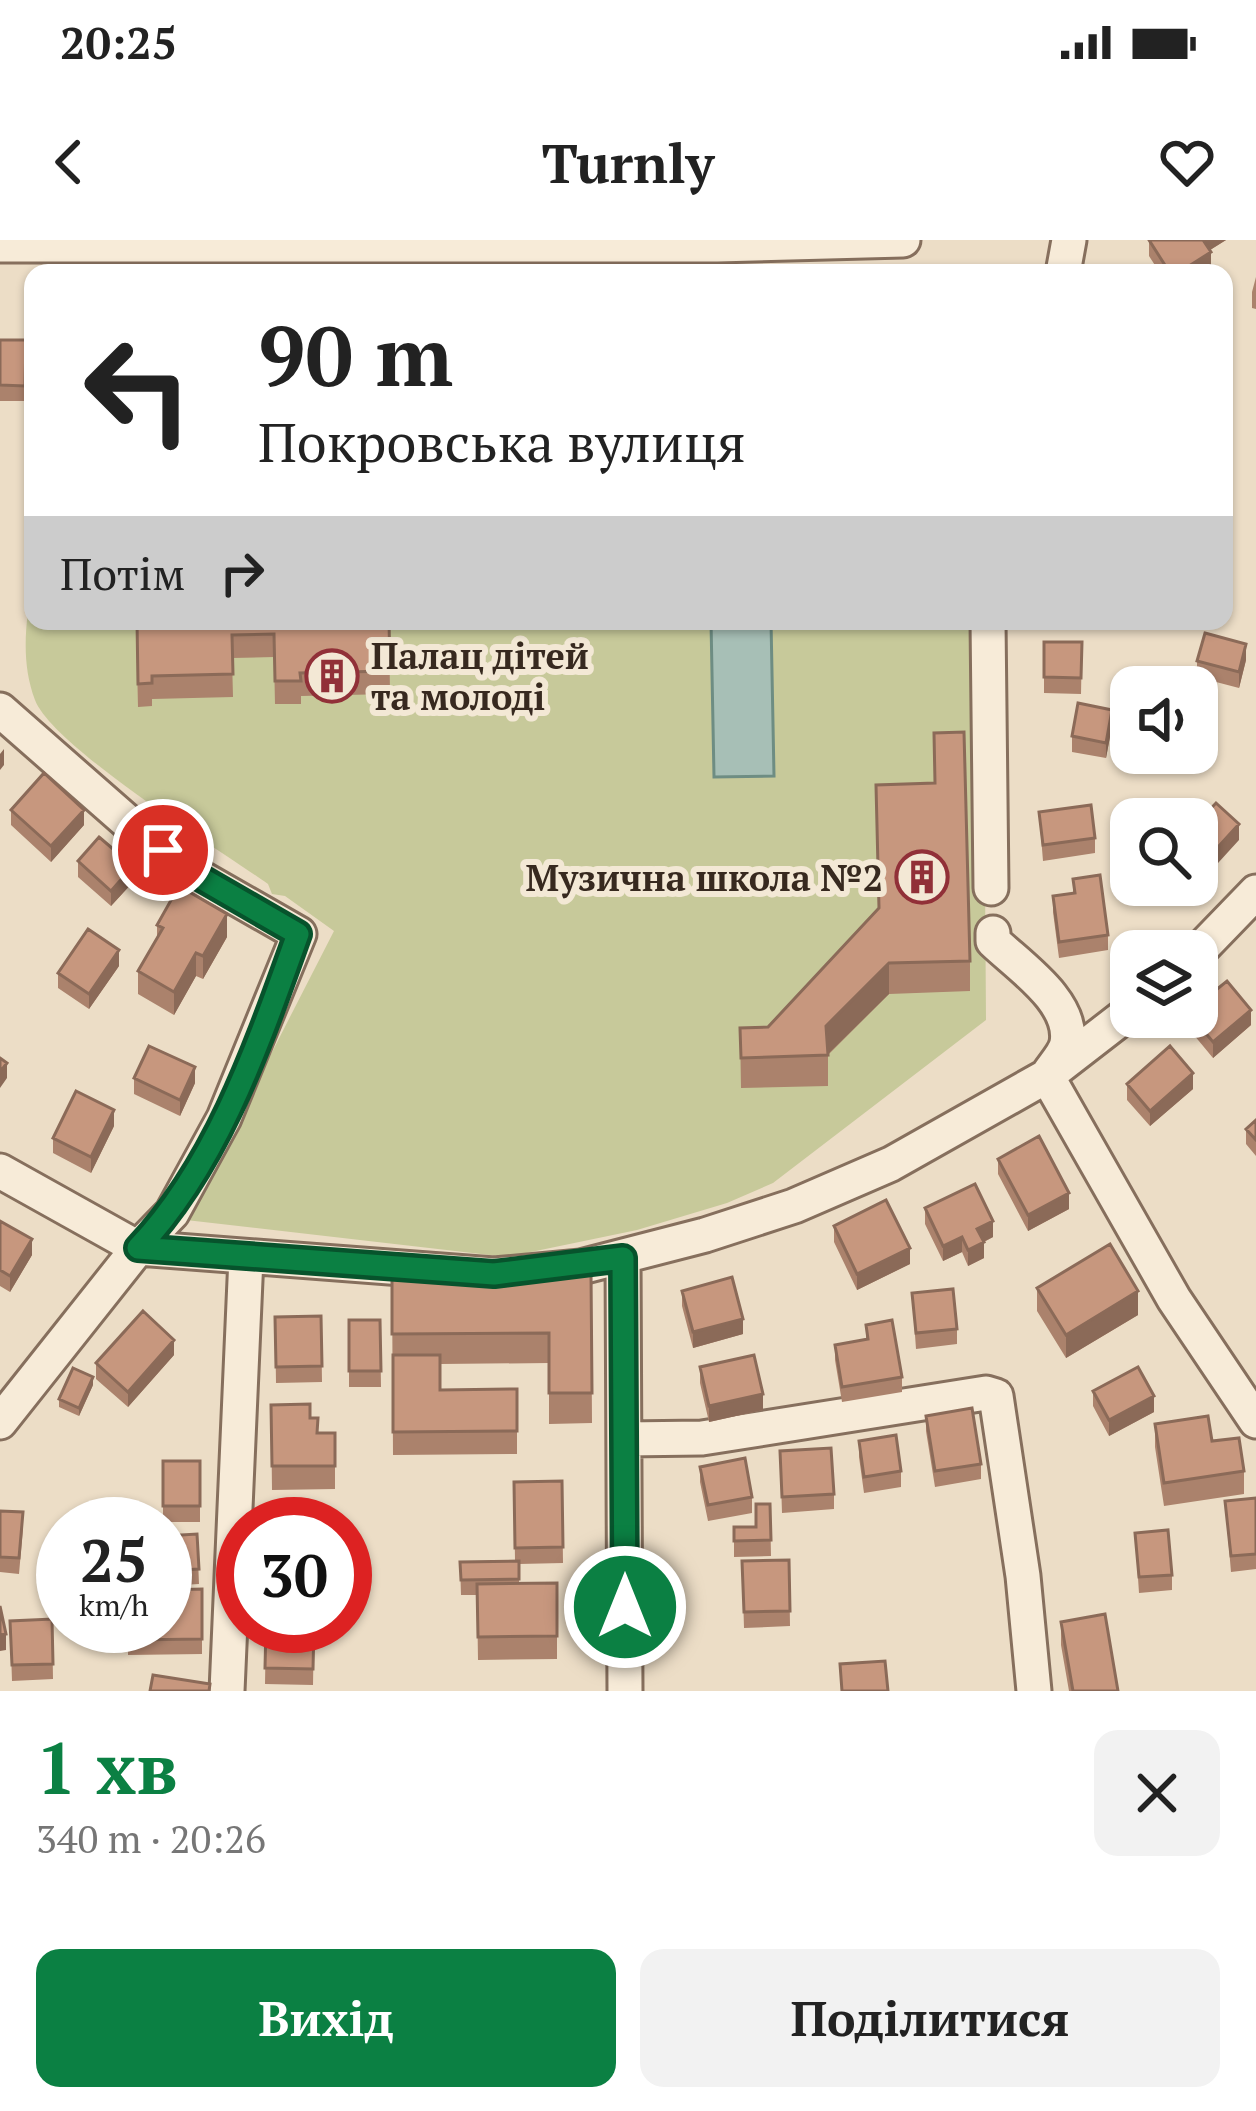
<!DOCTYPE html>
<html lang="uk">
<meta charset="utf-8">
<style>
:root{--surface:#fff;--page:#f2f2f2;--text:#222;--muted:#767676;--accent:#0b8043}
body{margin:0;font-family:"PT Serif",serif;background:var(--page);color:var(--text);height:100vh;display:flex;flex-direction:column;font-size:45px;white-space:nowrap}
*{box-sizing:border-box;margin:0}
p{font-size:39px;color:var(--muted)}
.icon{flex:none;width:66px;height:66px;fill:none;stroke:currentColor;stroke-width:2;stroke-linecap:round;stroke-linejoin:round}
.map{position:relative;height:1451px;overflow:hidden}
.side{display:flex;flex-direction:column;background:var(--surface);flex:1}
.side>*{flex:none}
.hud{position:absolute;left:24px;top:24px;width:1209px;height:366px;border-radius:24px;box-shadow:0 3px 9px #0004;background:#fff;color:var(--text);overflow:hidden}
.tools{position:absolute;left:1110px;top:426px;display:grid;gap:24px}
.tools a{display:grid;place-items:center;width:108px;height:108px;border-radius:24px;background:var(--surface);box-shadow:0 3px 9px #0004;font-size:60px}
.speed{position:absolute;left:36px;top:1257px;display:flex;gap:24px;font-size:60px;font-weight:700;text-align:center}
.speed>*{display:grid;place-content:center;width:156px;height:156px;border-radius:50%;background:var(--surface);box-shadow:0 3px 9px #0004;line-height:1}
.speed small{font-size:30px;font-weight:400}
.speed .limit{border:18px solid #d22;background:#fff;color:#111}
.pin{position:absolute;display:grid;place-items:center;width:102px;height:102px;color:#fff;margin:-51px;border:6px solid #fff;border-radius:50%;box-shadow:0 3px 12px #0007}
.me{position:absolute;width:132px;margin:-66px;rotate:0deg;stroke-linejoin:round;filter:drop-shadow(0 0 9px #0008)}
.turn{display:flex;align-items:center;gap:42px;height:252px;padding:0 36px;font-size:54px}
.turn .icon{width:156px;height:156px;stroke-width:2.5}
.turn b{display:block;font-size:84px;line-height:102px}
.then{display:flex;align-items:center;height:114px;padding:0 36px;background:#0003;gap:24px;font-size:45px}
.round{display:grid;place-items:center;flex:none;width:126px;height:126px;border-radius:24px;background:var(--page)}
.summary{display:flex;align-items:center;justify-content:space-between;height:204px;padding:0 36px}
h1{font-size:72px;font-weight:600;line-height:90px;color:var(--accent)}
.primary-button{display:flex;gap:24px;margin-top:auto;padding:24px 36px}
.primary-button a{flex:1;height:138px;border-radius:24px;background:var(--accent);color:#fff;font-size:48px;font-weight:600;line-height:138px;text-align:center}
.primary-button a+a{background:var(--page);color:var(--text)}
.status{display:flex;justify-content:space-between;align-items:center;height:84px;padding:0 60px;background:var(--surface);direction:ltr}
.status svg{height:33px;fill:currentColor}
header{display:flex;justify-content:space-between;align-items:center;height:156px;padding:0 36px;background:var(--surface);font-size:54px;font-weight:600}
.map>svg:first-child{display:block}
.green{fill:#c7c99a}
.water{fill:#a7bfb6;stroke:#6e8d83;stroke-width:3}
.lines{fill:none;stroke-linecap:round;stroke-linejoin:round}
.minor-casing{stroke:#866f5d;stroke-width:39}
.minor{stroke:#f7ebd8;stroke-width:33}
.wall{fill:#ab826c}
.shaded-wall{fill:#8b6a58}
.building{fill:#c7977e;stroke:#8b6a58;stroke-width:3}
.route-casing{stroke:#07532c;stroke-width:30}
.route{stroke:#0b8043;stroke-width:21}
.labels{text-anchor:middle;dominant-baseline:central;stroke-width:12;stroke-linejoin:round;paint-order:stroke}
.poi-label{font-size:36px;font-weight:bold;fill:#37291f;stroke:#f3e8d5;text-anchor:start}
</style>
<div class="status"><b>20:25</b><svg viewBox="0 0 49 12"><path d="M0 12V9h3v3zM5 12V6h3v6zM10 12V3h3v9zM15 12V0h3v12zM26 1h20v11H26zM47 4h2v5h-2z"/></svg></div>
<header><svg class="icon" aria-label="back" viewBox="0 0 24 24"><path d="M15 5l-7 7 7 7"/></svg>Turnly<svg class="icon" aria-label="heart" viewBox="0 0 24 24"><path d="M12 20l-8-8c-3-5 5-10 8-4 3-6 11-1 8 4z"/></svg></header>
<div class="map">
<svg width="1256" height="1451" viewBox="0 0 1256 1451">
<rect width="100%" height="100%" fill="#ecddc6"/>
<path class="green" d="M1052,25L1051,33H791Z
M33,340V381H980L984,488L986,780L773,943L727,963L637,990L507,1017L186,980L334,691L285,656L272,654L268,644C220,610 53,507 35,460C20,420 26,380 33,340Z"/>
<path class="water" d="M711,381H771L774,536L714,537Z"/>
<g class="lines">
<g class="minor-casing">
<path id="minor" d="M0,5H717L903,0
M1063,33L1069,0
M988,381L991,648
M0,470L131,585L194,634L299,694L224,878L172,973L138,1008L0,1182
M993,693V701C1019,726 1074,762 1067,803C1065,814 1053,826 1047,836L1174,1059L1256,1181
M1197,713L1256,652
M0,931L138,1008L494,1035L581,1027L705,995L794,966L891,924L1047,836L1131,771
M623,1018L625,1451
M625,1199L702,1198L986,1153L996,1156L1023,1336L1034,1451
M227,1451L246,1017"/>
</g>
<use href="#minor" class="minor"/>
</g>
<path class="wall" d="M1149,0H1226L1210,10L1211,28L1202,33H1160L1149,16Z
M1256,37V69L1252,68V52Z
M0,100H26L25,161H0Z
M136,381H389L390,454L301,456V464H275L274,417L232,418L233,457L152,459V466L138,467Z
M1044,402H1082L1081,454L1044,453Z
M1246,420L1239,448L1197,437V421Z
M1112,486L1106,518L1072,512V496Z
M11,570L84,585L51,622L11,585Z
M1039,572L1095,598V613L1043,621Z
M78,621L133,642L111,666L78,637Z
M1073,639L1108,695V710L1059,718L1053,672V656L1073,653Z
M878,669L970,721V751L889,754L828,815V846L741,848L740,788L768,787Z
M157,685L227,697L203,739L196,736L174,775L138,754V731L157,699Z
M119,726L89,769L58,748V733Z
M1211,754L1251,785L1213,818L1179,777H1197Z
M134,838L195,843L180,876L134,854Z
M1127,844L1193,849L1150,886L1127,860Z
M1256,880V916L1246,904V889Z
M114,886L91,933L53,913V898Z
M998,919L1069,969L1028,991L998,934Z
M925,968L993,997L984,1002V1018L968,1026L962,1012L943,1021L925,984Z
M0,981L32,1015L10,1052L0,1046Z
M834,986L910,1024L857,1050L834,1002Z
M591,1033L592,1183L549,1184V1123L440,1124V1150L517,1149V1214L393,1215L392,1035Z
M1037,1048L1138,1075L1066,1118L1037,1071Z
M682,1051L743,1094L693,1108L682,1066Z
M912,1053L957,1089V1104L916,1109Z
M321,1076L322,1142L276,1143L275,1077Z
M349,1080H380L381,1147H349Z
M866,1085L902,1137V1152L842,1162L835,1120V1105L866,1099Z
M174,1115L128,1167L96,1139V1123Z
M700,1127L763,1170L709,1182L700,1143Z
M93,1145L79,1176L59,1167V1159Z
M1093,1151L1154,1172L1109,1196L1093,1166Z
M271,1165L310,1178L317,1193H335V1249L272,1250Z
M926,1176L981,1224V1239L935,1247L926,1191Z
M1155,1184L1212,1201L1244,1231V1254L1164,1266L1155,1207Z
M859,1201L901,1231V1247L864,1253L859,1217Z
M780,1211L834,1254V1269L782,1273Z
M163,1221H200V1282H163Z
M700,1227L752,1257V1273L708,1281L700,1242Z
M562,1241L563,1323L519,1324V1343H557V1419L478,1420L477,1355H461L460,1322L515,1321L514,1242Z
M1256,1258V1329L1231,1332L1225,1261Z
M770,1264L771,1316L734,1317V1287H756Z
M0,1271L23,1288L19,1334L0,1332Z
M1135,1293L1172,1335V1350L1139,1353Z
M197,1294L199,1344L165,1346V1296Z
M789,1320L790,1386L744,1388L742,1321Z
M202,1349V1414L128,1415V1386H165Z
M52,1379L53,1439L12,1441L10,1381Z
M1061,1382L1118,1451H1069L1061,1405Z
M266,1386H314L313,1445L265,1444Z"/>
<path class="shaded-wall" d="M1202,0H1226L1202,15Z
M1211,12V28L1202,33H1178Z
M1246,404V420L1239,448V432Z
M1112,470V486L1106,518V503Z
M4,509V525L0,530V514Z
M84,570V585L51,622V606Z
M1239,584V600L1198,645V629Z
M133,626V642L111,666V651Z
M227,674V697L203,739V716Z
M119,710V726L89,769V754Z
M196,713V736L174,775V752Z
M889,723V754L826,816V786Z
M1251,770V785L1213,818V802Z
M7,823V838L0,848V832Z
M195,827V843L180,876V860Z
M1193,833V849L1150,886V871Z
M114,870V886L91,933V917Z
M1069,953V969L1028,991V975Z
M993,981V997L977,1005V989Z
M962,997V1012L943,1021V1006Z
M32,999V1015L10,1052V1036Z
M984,1002V1018L968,1026V1010Z
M910,1008V1024L857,1050V1034Z
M1138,1051V1075L1066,1118V1095Z
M743,1079V1094L693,1108V1092Z
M174,1100V1115L128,1167V1152Z
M93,1137V1145L79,1176V1168Z
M763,1154V1170L709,1182V1166Z
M1154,1156V1172L1109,1196V1180Z
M6,1394V1410L0,1411V1395Z"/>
<path class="building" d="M1149,0H1203L1211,12L1178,33H1170Z
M0,100H26L25,146L0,145Z
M137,381H389L390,431L300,433L301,441H275L274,394L232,395L233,434L152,436V443L138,444Z
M1205,393L1246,404L1239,432L1197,421Z
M1044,402H1082L1081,438L1044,437Z
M1078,463L1112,470L1106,503L1072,496Z
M964,492L970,721L889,723L826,786L828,815L741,818L740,788L768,787L879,668L876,545L935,543L934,493Z
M44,533L84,570L51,606L11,570Z
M1216,563L1239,584L1198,629L1197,583Z
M1091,565L1095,598L1043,605L1039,572Z
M99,597L133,626L111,651L78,621Z
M1100,635L1108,695L1059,702L1053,656L1075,653L1073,639Z
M179,646L227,674L203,716L196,713L174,752L138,731L163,688L157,685Z
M88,689L119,710L89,754L58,733Z
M1197,736L1211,754L1227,741L1251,770L1213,802L1192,777H1197Z
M149,806L195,827L180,860L134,838Z
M1170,806L1193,833L1150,871L1127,844Z
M0,818L7,823L0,832Z
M76,851L114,870L91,917L53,898Z
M1256,880V900L1246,889Z
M1039,896L1069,953L1028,975L998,919Z
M975,944L993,981L977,989L984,1002L968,1010L962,997L943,1006L925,968Z
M886,960L910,1008L857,1034L834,986Z
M0,981L32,999L10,1036L0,1030Z
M1110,1004L1138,1051L1066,1095L1037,1048Z
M591,1033L592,1153H549V1093L392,1094V1035Z
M732,1037L743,1079L693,1092L682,1051Z
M953,1049L957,1089L916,1093L912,1053Z
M143,1071L174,1100L128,1152L96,1123Z
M321,1076L322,1126L276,1127L275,1077Z
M349,1080H380L381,1131H349Z
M892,1080L902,1137L842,1147L835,1105L868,1099L866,1085Z
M393,1115H440V1150L517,1149V1191L393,1192Z
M754,1115L763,1154L709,1166L700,1127Z
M1138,1127L1154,1156L1109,1180L1093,1151Z
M73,1128L93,1137L79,1168L59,1159Z
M310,1164V1178H318L317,1193H335V1226H272L271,1165Z
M972,1168L981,1224L935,1231L926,1176Z
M1208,1176L1212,1201L1239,1198L1244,1231L1164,1243L1155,1184Z
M896,1195L901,1231L864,1237L859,1201Z
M831,1208L834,1254L782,1257L780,1211Z
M745,1218L752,1257L708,1265L700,1227Z
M163,1221H200V1266H163Z
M562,1241L563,1307L515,1308L514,1242Z
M1256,1258V1314L1231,1316L1225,1261Z
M756,1264H770L771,1300L734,1301V1287H756Z
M0,1271L23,1272L19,1318L0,1317Z
M1168,1290L1172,1335L1139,1337L1135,1293Z
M197,1294L199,1329L165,1331V1296Z
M789,1320L790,1371L744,1372L742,1321Z
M519,1321V1339L461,1340L460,1322Z
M557,1343V1396L478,1397L477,1344Z
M202,1349V1399L128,1400V1386H165V1350Z
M0,1366L6,1394L0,1395Z
M1105,1374L1118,1451H1073L1061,1382Z
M52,1379L53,1424L12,1425L10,1381Z
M266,1386H314L313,1429L265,1428Z
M885,1421L888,1451H842L840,1424Z
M153,1435L210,1444L209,1451H150Z"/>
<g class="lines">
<g class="route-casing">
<path id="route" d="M163,610L194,634L298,694C259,802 218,924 138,1008L494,1034L623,1018L625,1367"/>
</g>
<use href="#route" class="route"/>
</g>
<defs>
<g id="building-ring" transform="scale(2.7)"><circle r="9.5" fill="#f3e8d5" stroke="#913038" stroke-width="1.5"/><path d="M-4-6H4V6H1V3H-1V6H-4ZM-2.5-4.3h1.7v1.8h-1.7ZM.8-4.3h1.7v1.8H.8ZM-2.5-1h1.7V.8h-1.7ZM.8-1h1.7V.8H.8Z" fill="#913038"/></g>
</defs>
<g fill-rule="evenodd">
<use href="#building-ring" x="332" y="436"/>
<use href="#building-ring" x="922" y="637"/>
</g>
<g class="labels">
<g class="poi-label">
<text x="371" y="415">Палац дітей<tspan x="371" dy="41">та молоді</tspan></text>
<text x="883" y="637" text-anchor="end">Музична школа №2</text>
</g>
</g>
</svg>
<div class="tools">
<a><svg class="icon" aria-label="sound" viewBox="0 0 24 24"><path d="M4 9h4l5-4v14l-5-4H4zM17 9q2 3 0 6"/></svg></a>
<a><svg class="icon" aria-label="search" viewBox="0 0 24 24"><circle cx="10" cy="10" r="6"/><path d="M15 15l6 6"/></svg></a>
<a><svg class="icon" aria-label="layers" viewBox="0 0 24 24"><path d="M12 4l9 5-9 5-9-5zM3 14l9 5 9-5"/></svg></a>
</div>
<div class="speed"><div>25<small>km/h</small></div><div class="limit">30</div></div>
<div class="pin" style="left:163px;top:610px;background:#d93025"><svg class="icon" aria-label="arrive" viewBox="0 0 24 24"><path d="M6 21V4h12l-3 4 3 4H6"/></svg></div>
<svg class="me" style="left:625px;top:1367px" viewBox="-20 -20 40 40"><circle r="17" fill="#0b8043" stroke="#fff" stroke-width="3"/><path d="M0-11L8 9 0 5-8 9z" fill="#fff"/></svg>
<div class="hud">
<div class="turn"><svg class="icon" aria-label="left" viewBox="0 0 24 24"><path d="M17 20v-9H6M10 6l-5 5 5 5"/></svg><div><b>90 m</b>Покровська вулиця</div></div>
<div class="then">Потім<svg class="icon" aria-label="right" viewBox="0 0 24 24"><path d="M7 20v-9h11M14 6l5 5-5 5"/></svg></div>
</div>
</div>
<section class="side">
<div class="summary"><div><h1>1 хв</h1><p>340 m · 20:26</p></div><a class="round"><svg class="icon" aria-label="close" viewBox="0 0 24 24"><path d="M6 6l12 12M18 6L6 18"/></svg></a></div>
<div class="primary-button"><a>Вихід</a><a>Поділитися</a></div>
</section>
